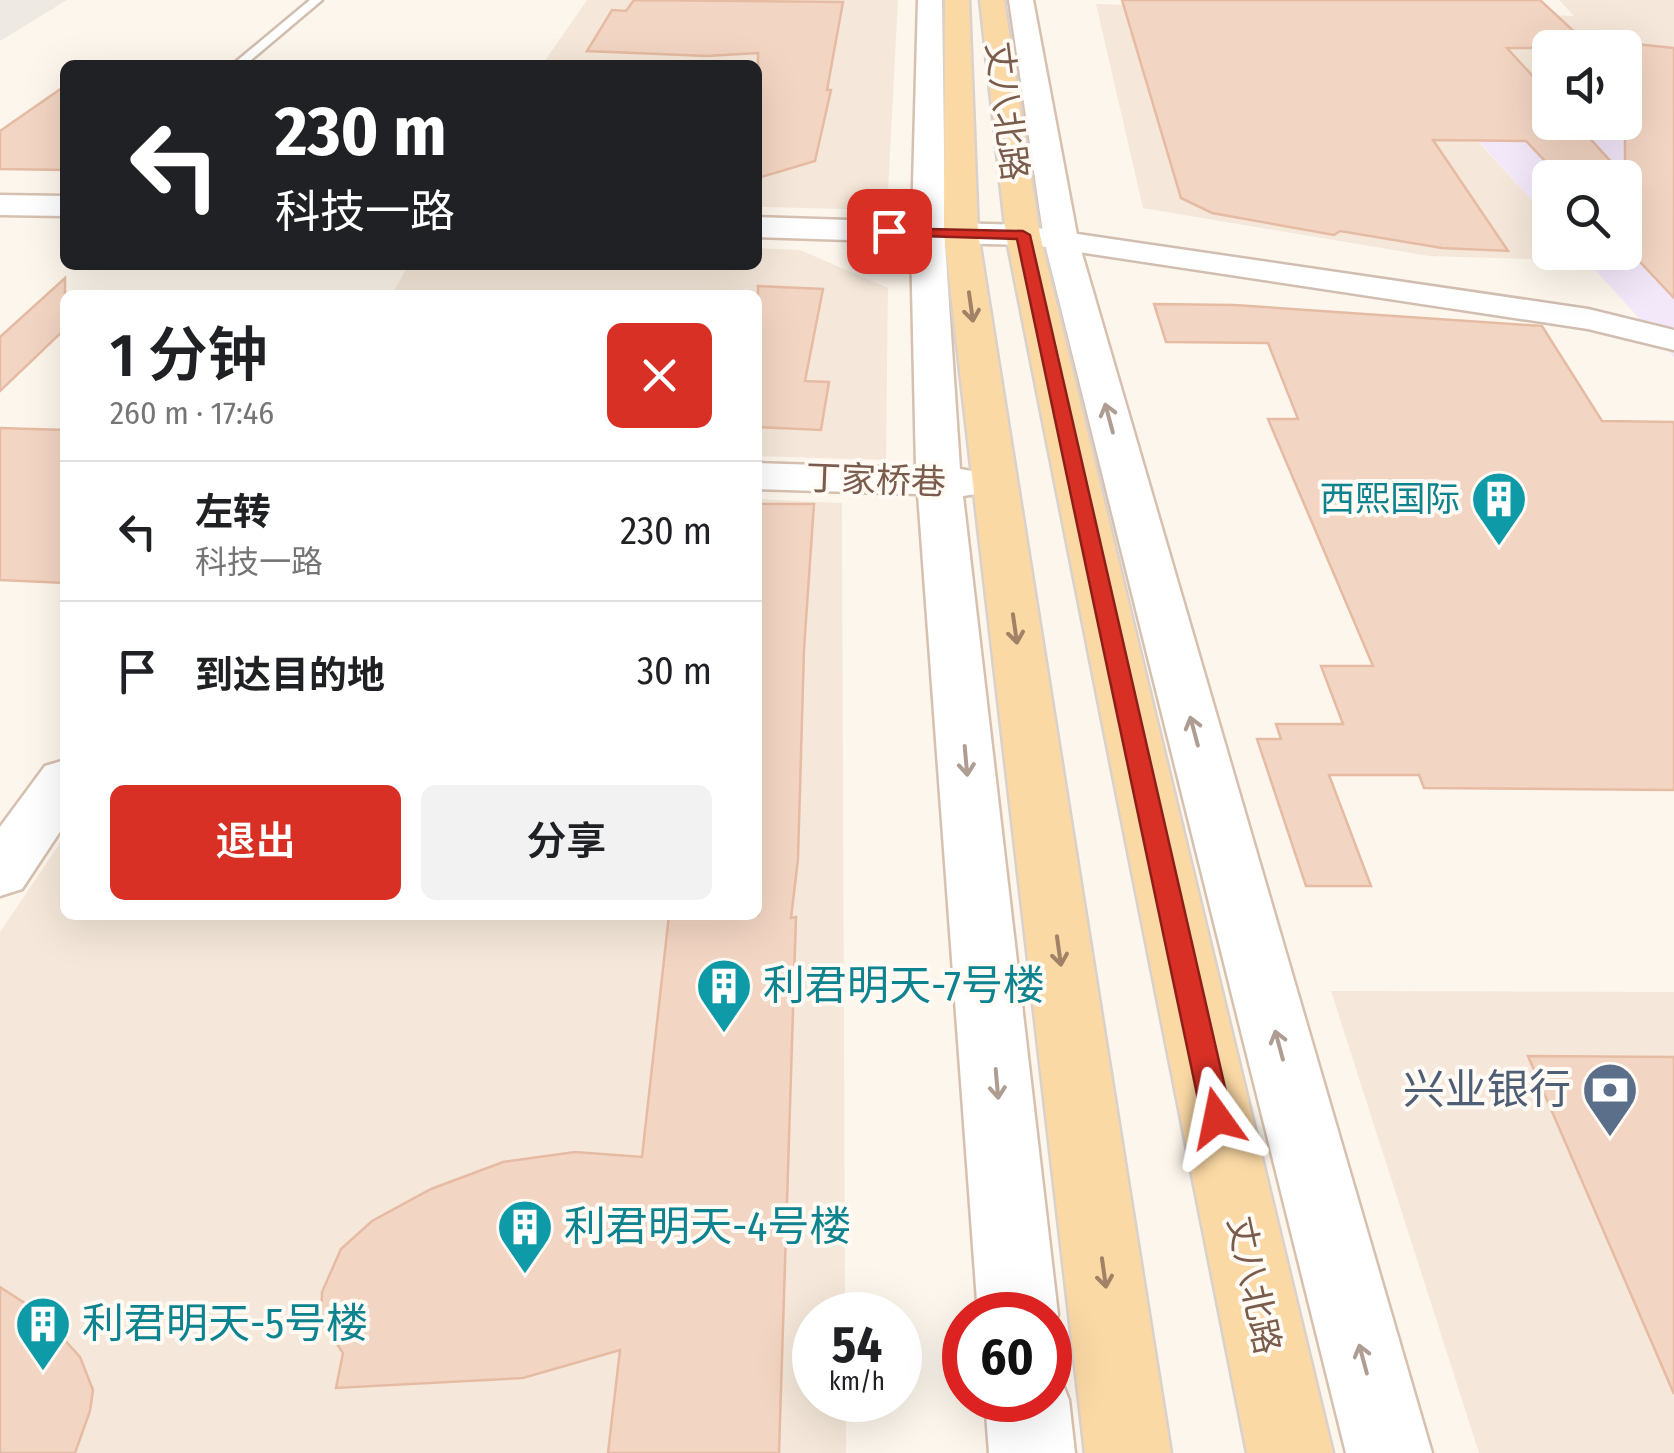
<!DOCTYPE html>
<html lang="zh">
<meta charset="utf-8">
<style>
:root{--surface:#fff;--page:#f2f2f2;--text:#202124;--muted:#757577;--line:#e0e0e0;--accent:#d93025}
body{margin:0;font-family:"Fira Sans Condensed","Noto Sans SC",sans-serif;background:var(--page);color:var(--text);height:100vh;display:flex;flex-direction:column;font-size:38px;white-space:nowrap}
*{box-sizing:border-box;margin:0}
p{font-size:32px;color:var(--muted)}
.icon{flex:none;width:55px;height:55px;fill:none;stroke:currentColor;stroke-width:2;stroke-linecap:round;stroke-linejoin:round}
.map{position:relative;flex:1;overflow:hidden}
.details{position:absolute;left:60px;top:290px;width:702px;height:630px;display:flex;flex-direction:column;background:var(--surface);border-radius:15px;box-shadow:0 10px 40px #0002}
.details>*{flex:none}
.top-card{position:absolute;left:60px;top:60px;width:702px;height:210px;border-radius:15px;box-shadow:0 10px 40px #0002;background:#202124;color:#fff;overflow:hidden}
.controls{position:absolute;left:1532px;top:30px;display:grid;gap:20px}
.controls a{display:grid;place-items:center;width:110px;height:110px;border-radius:15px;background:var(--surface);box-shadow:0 10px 40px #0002;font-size:50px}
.speed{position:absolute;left:792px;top:1292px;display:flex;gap:20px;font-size:50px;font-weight:700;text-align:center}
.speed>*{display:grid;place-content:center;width:130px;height:130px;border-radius:50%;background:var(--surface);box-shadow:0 10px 40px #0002;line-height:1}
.speed small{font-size:25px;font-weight:400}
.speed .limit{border:15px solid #d22;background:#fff;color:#111}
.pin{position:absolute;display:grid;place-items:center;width:85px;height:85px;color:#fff;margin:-42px;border-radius:20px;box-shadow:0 5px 15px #0006}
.me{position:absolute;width:110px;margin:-55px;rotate:348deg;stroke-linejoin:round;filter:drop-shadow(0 0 8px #0008)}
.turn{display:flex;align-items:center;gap:35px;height:210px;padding:0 50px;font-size:45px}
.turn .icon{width:130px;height:130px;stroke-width:2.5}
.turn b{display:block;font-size:70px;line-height:85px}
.round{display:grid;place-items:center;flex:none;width:105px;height:105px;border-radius:15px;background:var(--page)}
.summary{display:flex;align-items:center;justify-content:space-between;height:170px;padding:0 50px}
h1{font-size:60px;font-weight:600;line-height:75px}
.primary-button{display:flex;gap:20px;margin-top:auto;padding:20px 50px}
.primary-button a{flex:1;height:115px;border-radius:15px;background:var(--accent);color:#fff;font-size:40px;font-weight:600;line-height:115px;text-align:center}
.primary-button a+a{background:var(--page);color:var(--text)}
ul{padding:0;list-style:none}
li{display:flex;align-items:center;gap:30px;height:140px;padding:0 50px;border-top:2px solid var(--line)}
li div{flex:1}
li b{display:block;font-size:38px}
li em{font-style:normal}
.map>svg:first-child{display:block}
.residential{fill:#f5e8da}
.industrial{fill:#efe9e4}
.education{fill:#f3e8fa}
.building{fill:#f3d5c3;stroke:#e6bba3;stroke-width:2.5}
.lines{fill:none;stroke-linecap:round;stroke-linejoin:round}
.lane-casing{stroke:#d1beb0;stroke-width:5}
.street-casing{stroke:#d1beb0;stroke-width:5}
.secondary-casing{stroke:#d6c0b0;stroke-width:5}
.primary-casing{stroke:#dad1cd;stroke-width:5}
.lane{fill:#fff;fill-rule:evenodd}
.street{fill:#fff;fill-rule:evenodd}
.secondary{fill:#fff;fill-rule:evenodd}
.primary{fill:#fbd9a5;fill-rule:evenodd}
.oneway{stroke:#a18267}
.oneway2{stroke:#af9d94}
.route{fill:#d93025;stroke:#8d1f18;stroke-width:2.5}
.labels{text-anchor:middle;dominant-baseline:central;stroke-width:8;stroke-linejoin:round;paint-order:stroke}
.street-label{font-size:35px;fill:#7a5c4d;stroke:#fffaf3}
.culture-label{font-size:35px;fill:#0d838f;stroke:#fffaf3;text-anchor:end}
.near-culture-label{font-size:42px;fill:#0d838f;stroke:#fffaf3;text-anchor:start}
.near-service-label{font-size:42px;fill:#4e5e75;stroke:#fffaf3;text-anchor:end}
</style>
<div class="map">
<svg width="1674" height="1453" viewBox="0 0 1674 1453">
<rect width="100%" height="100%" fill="#fdf6ec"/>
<path class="residential" d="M587,0H898L887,210L758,207V65H542Z
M1559,0H1674V75L1625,48H1550V75L1419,77L1550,220V252L1580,253L1588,261L1429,256L1143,208L1096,4L1574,16Z
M758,248L800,250L888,288L886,460L758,456V295H392L408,265H758Z
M758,499L842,503L845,1315H815V1400H846V1453H0V932L65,836V915H758Z
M1331,991L1674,992V1453H1479Z"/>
<path class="industrial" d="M0,0H67L0,41Z"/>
<path class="education" d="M1420,76H1550V122H1625L1674,76V357L1580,253L1625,252V178H1550V220Z"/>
<path class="building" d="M634,0L843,2L827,90H831L815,161L758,178V53L707,56L587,51L612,10L626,11Z
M1122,0H1540L1592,48H1507L1550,95V122H1575L1625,177V43L1674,48V298L1625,246V178H1561L1526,141L1433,140L1508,251L1442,248L1340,231L1334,235L1212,213L1181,198Z
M65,86V170L0,169V131Z
M65,278V329L0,391V337Z
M758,286L823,289L805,381L829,382L821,430L758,427Z
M1154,304L1234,305L1542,326L1602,421L1674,422V790L1424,788L1419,775H1329L1371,886H1306L1257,739H1281L1276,724H1343L1321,666H1373L1268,419H1298L1268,343L1166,342Z
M0,428L65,430V583L0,580Z
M758,504H814L804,649L798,859L791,918L796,917L779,1453H608L620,1350L523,1378L336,1388L343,1353L321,1321L322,1292L341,1249L372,1221L431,1189L503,1162L575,1152L642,1157L669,915H758Z
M1528,1056L1674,1057V1394Z
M0,1287L40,1313L80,1357L93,1390L90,1411L75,1453H0Z"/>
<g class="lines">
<g class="lane-casing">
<path id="lane" d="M310,0H322L245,65H232Z"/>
</g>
<g class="street-casing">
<path id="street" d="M1023,226L1588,309L1674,330V350L1588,329L1012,242L1008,235L1012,228Z"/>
</g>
<g class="secondary-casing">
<path id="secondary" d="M918,0H942L945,223L1023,225L1035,228L1040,235L1035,242L1023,245L945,243L960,469L990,474L996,483L990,492L963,496L1058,1315L1050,1334V1315H978L918,494L758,489V463L916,468L911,242L758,237V217L912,222Z
M1009,0H1033L1078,240L1432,1453H1346L1044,240Z
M0,195L65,196V216L0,215Z
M65,760V824L22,889L0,896V827L45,766Z
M1050,1367L1057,1370L1069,1400L1075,1453H989L985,1400H1050Z"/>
</g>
<g class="primary-casing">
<path id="primary" d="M945,0H969L978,233L1171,1453H1085L944,233Z
M980,0H1004L1040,235L1333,1453H1247L1006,235Z"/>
</g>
<use href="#lane" class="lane"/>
<use href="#street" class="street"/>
<use href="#secondary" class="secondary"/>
<use href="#primary" class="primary"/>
</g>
<defs><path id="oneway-shaft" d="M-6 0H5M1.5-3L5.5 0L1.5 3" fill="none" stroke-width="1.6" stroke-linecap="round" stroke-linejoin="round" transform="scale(2.5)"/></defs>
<g class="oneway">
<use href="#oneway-shaft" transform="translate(971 307) rotate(82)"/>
<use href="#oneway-shaft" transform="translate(1015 629) rotate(82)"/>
<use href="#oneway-shaft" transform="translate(1059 951) rotate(82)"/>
<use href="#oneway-shaft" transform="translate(1104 1273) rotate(82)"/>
</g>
<g class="oneway2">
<use href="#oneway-shaft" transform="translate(1109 418) rotate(-105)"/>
<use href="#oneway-shaft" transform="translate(1194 731) rotate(-105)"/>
<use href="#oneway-shaft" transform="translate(966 761) rotate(85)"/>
<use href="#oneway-shaft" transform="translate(1279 1045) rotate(-105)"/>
<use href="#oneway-shaft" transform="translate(997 1084) rotate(85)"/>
<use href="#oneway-shaft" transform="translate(1363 1359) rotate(-105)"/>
</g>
<path class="route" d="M884,228L1023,231L1030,235L1232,1118L1228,1127L1217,1131L1206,1127L1202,1118L1017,239L889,235L884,234Z"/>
<defs>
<g id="building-pin" transform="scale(2.875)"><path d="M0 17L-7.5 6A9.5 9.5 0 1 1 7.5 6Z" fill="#0f9aa8" stroke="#fffaf3"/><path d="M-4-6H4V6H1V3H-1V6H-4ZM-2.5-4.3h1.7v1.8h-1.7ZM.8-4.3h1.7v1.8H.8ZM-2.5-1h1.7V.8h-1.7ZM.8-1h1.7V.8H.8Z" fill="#fff"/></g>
<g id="bank-pin" transform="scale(2.875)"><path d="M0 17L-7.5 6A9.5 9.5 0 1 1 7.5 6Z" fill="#5c6f8a" stroke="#fffaf3"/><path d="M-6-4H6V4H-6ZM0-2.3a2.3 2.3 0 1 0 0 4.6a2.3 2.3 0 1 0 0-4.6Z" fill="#fff"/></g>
</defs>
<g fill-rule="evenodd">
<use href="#building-pin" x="1499" y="499"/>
<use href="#building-pin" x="724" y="986"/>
<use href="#bank-pin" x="1610" y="1090"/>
<use href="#building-pin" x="525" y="1227"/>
<use href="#building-pin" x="43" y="1324"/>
</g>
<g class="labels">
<g class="street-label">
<text transform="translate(1007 111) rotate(83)">丈八北路</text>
<text transform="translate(876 480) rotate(2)">丁家桥巷</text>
<text transform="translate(1254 1285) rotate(78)">丈八北路</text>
</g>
<g class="culture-label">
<text x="1460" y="499">西熙国际</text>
</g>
<g class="near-culture-label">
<text x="763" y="986">利君明天-7号楼</text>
<text x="564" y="1227">利君明天-4号楼</text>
<text x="82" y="1324">利君明天-5号楼</text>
</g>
<g class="near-service-label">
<text x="1571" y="1090">兴业银行</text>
</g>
</g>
</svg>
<div class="controls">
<a><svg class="icon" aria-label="sound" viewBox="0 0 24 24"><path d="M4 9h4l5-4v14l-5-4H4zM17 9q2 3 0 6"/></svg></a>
<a><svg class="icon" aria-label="search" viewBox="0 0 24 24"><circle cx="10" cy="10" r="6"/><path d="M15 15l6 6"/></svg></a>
</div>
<div class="speed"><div>54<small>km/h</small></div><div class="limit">60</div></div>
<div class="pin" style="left:889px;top:231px;background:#d93025"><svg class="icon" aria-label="arrive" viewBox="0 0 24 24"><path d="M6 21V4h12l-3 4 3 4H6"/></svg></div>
<svg class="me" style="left:1217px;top:1118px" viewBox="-20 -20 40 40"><path d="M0-17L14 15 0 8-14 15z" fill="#d93025" stroke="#fff" stroke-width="4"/></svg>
<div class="top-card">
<div class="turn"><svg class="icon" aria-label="left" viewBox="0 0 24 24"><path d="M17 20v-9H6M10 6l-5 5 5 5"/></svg><div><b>230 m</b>科技一路</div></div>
</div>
<section class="details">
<div class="summary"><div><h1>1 分钟</h1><p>260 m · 17:46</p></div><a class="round" style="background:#d93025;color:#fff"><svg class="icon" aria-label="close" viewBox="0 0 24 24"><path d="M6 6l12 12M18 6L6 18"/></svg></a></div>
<ul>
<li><svg class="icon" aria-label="left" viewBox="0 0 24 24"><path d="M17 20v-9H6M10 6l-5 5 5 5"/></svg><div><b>左转</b><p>科技一路</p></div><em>230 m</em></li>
<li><svg class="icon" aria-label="arrive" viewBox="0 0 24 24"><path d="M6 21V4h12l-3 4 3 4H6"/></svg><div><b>到达目的地</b></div><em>30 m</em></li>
</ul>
<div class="primary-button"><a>退出</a><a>分享</a></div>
</section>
</div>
